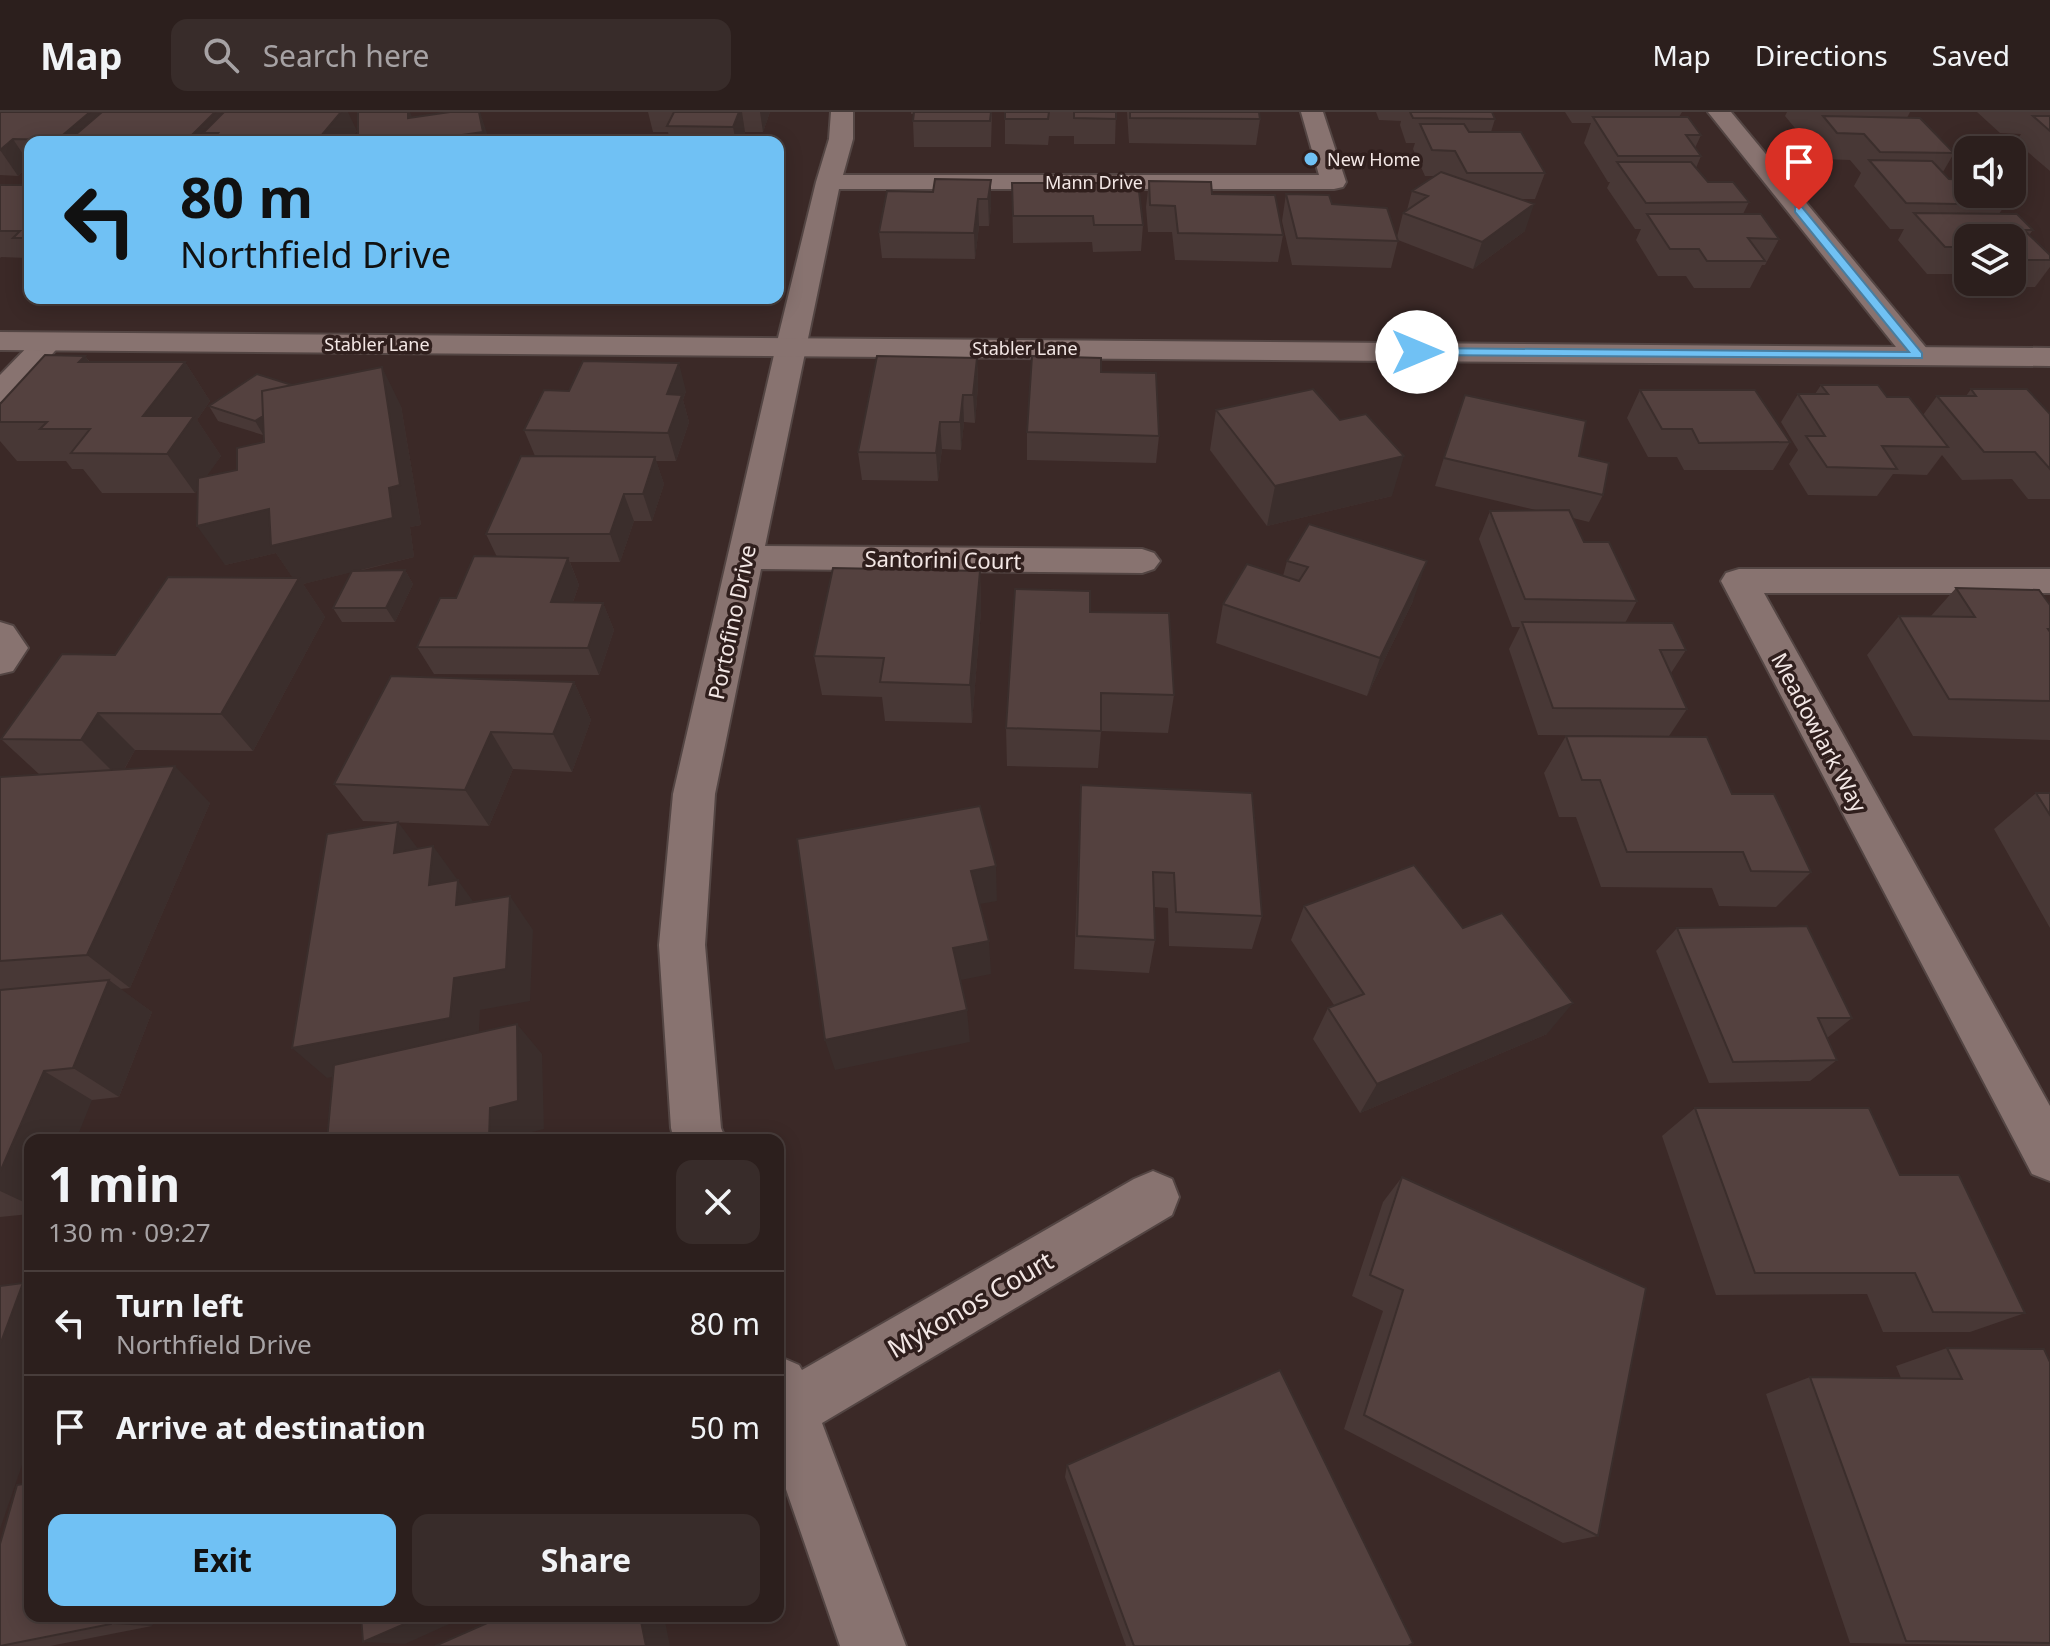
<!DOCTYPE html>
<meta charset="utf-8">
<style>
:root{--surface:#2c1f1d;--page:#382c2a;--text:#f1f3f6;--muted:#a6a2a4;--line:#483d3b;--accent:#70c1f4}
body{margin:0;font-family:"Noto Sans",sans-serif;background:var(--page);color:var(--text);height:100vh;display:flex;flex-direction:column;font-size:30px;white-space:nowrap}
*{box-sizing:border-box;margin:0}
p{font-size:26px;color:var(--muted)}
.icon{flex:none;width:44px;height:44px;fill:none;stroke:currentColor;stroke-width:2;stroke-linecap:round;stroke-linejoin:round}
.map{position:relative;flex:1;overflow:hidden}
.side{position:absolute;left:24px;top:1022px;width:760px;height:488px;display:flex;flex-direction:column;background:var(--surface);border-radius:16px;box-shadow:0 4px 20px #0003,0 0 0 2px var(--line)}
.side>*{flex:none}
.banner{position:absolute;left:24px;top:24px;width:760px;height:168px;border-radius:16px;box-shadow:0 4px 20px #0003,0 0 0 2px var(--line);background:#70c1f4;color:#111;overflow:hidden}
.buttons{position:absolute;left:1954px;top:24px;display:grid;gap:16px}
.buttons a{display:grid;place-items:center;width:72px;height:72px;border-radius:16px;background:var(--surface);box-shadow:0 4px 20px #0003,0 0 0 2px var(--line);font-size:40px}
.pin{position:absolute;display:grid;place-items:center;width:68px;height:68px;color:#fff;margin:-82px -34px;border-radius:50% 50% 50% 0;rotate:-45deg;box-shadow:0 0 8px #0007}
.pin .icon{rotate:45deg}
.me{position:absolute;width:88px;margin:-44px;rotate:90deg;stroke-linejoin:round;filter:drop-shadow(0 0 6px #0008)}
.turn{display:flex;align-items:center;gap:28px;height:168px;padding:0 24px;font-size:36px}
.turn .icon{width:104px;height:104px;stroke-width:2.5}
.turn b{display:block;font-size:56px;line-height:68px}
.round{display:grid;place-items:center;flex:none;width:84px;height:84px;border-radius:16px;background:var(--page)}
.headline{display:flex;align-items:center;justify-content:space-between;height:136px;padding:0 24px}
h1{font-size:48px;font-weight:700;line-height:60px}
.action{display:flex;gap:16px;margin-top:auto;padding:16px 24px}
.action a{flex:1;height:92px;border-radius:16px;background:var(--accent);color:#111;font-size:32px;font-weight:700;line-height:92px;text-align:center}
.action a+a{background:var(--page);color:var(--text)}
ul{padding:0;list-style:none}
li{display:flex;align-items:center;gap:24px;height:104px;padding:0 24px;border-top:2px solid var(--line)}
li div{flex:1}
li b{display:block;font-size:30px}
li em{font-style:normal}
header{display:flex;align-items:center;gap:48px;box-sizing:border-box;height:112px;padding:0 40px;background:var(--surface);border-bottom:2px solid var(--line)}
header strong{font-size:38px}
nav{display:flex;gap:44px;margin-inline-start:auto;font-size:28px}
.search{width:560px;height:72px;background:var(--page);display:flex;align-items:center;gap:20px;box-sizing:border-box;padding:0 28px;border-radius:16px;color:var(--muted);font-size:30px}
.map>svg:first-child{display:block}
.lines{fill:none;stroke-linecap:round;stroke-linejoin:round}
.minor-casing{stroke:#534543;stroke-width:4}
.tertiary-casing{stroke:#534543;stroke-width:4}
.minor{fill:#887370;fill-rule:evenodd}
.tertiary{fill:#887370;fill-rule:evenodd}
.wall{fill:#483836;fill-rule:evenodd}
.shaded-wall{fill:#3b2e2c}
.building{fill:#54413f;stroke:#3b2e2c;stroke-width:2}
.route{fill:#70c1f4;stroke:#497d9f;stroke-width:2}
.poi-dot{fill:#70c1f4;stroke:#301f1d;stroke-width:3}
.labels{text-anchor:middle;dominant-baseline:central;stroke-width:7;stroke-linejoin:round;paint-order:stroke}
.far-poi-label{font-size:18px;fill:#f3e7e5;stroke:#301f1d;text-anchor:start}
.far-street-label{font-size:18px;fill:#f3e7e5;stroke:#301f1d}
.street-label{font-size:22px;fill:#f3e7e5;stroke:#301f1d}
.near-street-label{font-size:26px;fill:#f3e7e5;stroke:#301f1d}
</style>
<header>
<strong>Map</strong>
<div class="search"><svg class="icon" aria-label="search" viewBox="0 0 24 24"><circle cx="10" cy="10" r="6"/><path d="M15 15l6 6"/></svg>Search here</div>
<nav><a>Map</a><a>Directions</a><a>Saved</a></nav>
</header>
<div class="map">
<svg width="2050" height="1534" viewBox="0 0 2050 1534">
<rect width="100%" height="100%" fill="#3b2927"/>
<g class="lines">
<g class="minor-casing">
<path id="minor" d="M831,0H853V27L843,63H1319L1301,0H1323L1346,70L1343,75L1334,77H839L765,434L1142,437L1154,441L1160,449L1154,457L1142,461L761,457L715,682L705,833L721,1016L726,1028H674L671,1016L659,833L673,682L776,234L816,70L829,27Z
M1708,0H1731L1928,238L1933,244L1928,250L1918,253L1908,250Z
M48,221L58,224L63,230L11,288L0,290V263L38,224Z
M1739,457H2050V481H1764L2050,994V1069L2032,1062L1721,469L1726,461Z
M0,510L13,514L28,536L13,559L0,562Z
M1153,1059L1172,1067L1179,1085L1172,1103L822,1311L906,1534H840L778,1354V1244L799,1253L802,1258L1134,1067Z"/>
</g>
<g class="tertiary-casing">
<path id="tertiary" d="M0,220L2050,236V254L0,238Z"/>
</g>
<use href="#minor" class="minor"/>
<use href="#tertiary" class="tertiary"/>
</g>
<path class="wall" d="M0,0L357,19L348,30H30V53L18,64L0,63Z
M648,0H770L763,20H745L743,30H617L669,24L668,20H653Z
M911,0H992L991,35H914L913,9L914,2H911Z
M1005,0H1116L1115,32H1074V24H1049L1048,33L1005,32Z
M1127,0H1259L1260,7L1256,33L1129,31Z
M1376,0H1492L1495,7L1491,20L1545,61L1535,87H1519L1525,119L1473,157L1398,128L1391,156L1292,153L1282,109L1286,82L1332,92L1397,125L1403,101L1407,98L1412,79L1434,64H1425L1413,37L1415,31H1406L1400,13L1401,9L1379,8Z
M1565,0H1682L1679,5L1701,23L1695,36L1701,44L1696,56L1708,70L1749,90L1743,102L1779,127L1765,153H1762L1750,176H1694L1686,164H1658L1636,128L1641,117H1635L1607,76L1610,70H1608L1584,31L1591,11H1572Z
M1787,0H1910L1907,6L1954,41L1943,60L1949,67L2005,93L1999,102L2033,118L2029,123L2050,143V155L2035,175H1964L1953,162H1927L1898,128L1904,117H1890L1854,74L1861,61L1850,48L1824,47L1810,30L1814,21H1799L1785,4ZM1968,126H2012V170H1968Z
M1977,0H2050V59L2016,30L2021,22L2000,21Z
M991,68V94L989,114H979L975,147L882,146L879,120L933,80Z
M1149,69L1212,82L1283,123L1278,150L1175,148L1172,120H1148L1146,95Z
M1012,71L1143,113L1141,139L1093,140L1092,130L1013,131Z
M0,73H30V150L27,146L1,145L0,146Z
M85,244L90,250H185L210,289L197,308L221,344L206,364L237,358L264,330L263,323L218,309L209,294L292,273L401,294L421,413L410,415L414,445L359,459L405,458L413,472L395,510H342L333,496L351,460L303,472L325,505L253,639L135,638L124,658L210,691L130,876L120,877L152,900L119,985L92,988L30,1028V1102L0,1105V665L40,663L1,627L115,543L293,466L276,441L225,453L198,377L195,381H102L83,357H72L66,349H17L0,329V292Z
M977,246L978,274L975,311L964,310L961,338L942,337L938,369L862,368L858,340Z
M1101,260L1159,324L1156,351L1027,348V320Z
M1821,273L1887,285L1923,303L1937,284H1966L1971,277L2050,302V387H2028L2012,367L1962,368L1942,343L1927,363L1893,362L1877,384L1808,383L1789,352L1798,338L1781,310L1798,282H1815Z
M1640,278L1790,330L1773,358H1684L1677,345H1648L1627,306Z
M686,279L683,288L689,310L676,349H656L664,372L652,409H634L620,450H570L579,473L573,490L603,491L614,518L599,563L434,562L417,535L497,445L486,422L535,344L524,318Z
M1216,298L1392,384L1267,414L1210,338Z
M1455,311L1579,344L1603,383L1589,410L1573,406L1584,430L1637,489L1625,511L1686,538L1671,561L1687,597L1669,624L1538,623L1509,537L1520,515H1512L1479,427L1490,399H1540L1435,374Z
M1287,449L1413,489L1367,584L1216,531L1223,492L1283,464Z
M980,459L981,499L972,611L885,609L882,585L822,583L814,544Z
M1956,476L2050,491V628L1913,624L1867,543L1899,504H1931Z
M1090,500L1174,583L1168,621L1101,619L1098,656L1007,654L1006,616Z
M574,570L591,608L572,660L513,657L489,714L363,709L334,672Z
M1566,624L1732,682L1811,760L1776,795L1719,794L1712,776L1601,775L1576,705H1559L1544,661Z
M1081,673L1262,804L1252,837L1169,834L1168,796L1154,795L1155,828L1149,861L1074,857Z
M2036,681H2050V816L1994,717Z
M1304,794L1463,816L1547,922L1360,1001L1313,927L1328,896L1334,893L1291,828Z
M1677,816L1852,906L1827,926L1837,948L1810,969L1709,971L1656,839Z
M1695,996L1900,1063L2025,1201L1970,1220H1883L1867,1182L1716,1183L1662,1024Z
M1402,1065L1598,1424L1563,1431L1344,1317L1383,1199L1352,1184L1383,1090Z
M1947,1236L2050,1250V1534L1850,1531L1766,1282L1810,1265L1901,1266L1896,1254Z
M1067,1353L1408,1534H1126L1065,1365Z
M30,1504H154L152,1514L50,1534H0Z"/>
<path class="shaded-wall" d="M90,0H114L74,24L78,30H59L57,28Z
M215,0H235L218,21H203L207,30H191L189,26Z
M341,0H348L357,19L348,30H316Z
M408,0H410L418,19L480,0L487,21L489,30H413Z
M739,0H742L745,20L743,30H736L733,15Z
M760,0H770L763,20Z
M13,27L30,53L18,64L0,38Z
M991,68V94L989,114L988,87Z
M978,87L979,114L975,147L974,121Z
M1534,92L1525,119L1473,157L1482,130Z
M85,244L113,283L79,250Z
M977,246L978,274L975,311L973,283Z
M185,250L210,289L197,308L221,344L195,381L167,342L143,304Z
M679,251L686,279L683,288L689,310L676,349L668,321L667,282Z
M382,255L401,294L421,413L410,415L414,445L303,472L325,505L253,639L221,602L296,471L276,441L225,453L197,414L269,397L389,376Z
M303,276L264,324L255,309Z
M963,283L964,310L961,338L960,310Z
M940,310L942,337L938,369L936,341Z
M1404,344L1392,384L1267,414L1275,374Z
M655,345L664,372L652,409L643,382Z
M624,382L634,409L620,450L610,422Z
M568,446L579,473L563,517L551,490Z
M1427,449L1413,489L1367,584L1380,546Z
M405,458L413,472L395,510L386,496Z
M980,459L981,499L972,611L970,573Z
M603,491L614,518L599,563L588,536Z
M574,570L591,608L572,660L553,622Z
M98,601L135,638L119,666L81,628Z
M491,620L513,657L489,714L465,678Z
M175,654L210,691L130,876L87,843Z
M398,710L425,746L394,741Z
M433,734L483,803L457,794L429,773Z
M996,754L997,789L974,793L971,759Z
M510,784L533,818L530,889L480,898L478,937L327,966L292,936L454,866Z
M989,829L991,862L956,869L953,836Z
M109,868L152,900L119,985L73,956Z
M1573,891L1547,922L1360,1001L1377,972Z
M967,898L970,930L835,958L825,928Z
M517,912L542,942L544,1017L517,1024V1028H489L490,996Z
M44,959L92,988L76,1028H30V1093L0,1079V1060Z
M23,1171L30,1174V1330L0,1417V1233Z
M113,1504H154L152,1514L111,1512Z
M423,1504H467L405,1532L363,1530Z
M640,1504H664L670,1534H646Z"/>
<path class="building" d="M0,0H90L57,28L13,27L0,38Z
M102,0H215L189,26L74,24Z
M224,0H341L316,30H210L218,21H203Z
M358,0H408V6L450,0H479L483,20L413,30H358Z
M674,0H739L733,15L667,14Z
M914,0H991L990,9H913Z
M1005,0H1049L1048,7H1005Z
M1074,0H1116V7L1074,6Z
M1130,0H1259L1260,7L1130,6Z
M1410,0H1492L1495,7L1413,6Z
M1823,4L1920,6L1954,41L1880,40L1864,22L1837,21Z
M2033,4H2050V19Z
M1593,5H1688L1701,23H1686L1701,44H1618Z
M1420,12H1464L1469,20H1521L1545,61H1467L1455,39L1432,38Z
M620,24L742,25L740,30H617Z
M1869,48L1932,49L1949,67L1968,68V82H1995L2005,93L1906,91Z
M1617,50H1691L1708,70H1733L1749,90L1646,91Z
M1441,60L1534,92L1482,130L1403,101L1428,84L1412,79Z
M935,67L991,68L988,87H978L974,121L879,120L887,79L933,80Z
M1149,69L1211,70L1212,82L1275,83L1283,123L1178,121L1175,94L1150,93Z
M1012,71H1138L1143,113H1094L1093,104H1013Z
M0,73H30V126H13L20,119H0Z
M1286,82L1329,83L1332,92L1387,96L1398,129L1297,126Z
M1914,101L2017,102L2033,118H2024L2050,143V148H2012V126H1968V135H1945Z
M1647,102H1761L1779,127L1748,126L1765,149H1707L1699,137H1670Z
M45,243L85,244L79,250H185L143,304H194L167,342L71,341L90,317H40L47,310H0V292Z
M877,244L977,246L973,283H963L960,310H940L936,341L858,340Z
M1032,244L1101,246V260L1156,261L1159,324L1027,320Z
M583,249L679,251L667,282L682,283L668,321L524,318L544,278L569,279Z
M382,255L400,373L389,376L393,406L271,434L269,397L197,414L198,366L237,358V336L264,330L262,279Z
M257,262L292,273L262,279L263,304L255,309L209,294Z
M1821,273H1878L1887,285H1909L1948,335L1882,334L1897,357L1827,355L1806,324H1825L1798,282H1828Z
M1313,277L1340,308L1366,302L1404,344L1275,374L1216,298Z
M1971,277H2027L2050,302V357L2035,340H1984L1937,284H1976Z
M1640,278H1755L1790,330L1699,331L1692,317H1662Z
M1465,283L1586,309L1579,344L1609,351L1603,383L1444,346Z
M521,344L655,345L643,382H624L610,422H486Z
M1569,398L1584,430H1609L1637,489L1525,487L1490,399Z
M1309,412L1427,449L1380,546L1223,492L1247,452L1299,469L1308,455L1287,449Z
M474,444L568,446L551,490L603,491L588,536L417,535L440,486H456Z
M833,456L980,459L970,573L880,570L884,546L814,544Z
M405,458L386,496H333L352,459Z
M168,465L299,466L221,602L98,601L81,628L1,627L62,542L115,543Z
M1956,476L2039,478L2050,493V517H2048L2050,520V589L1949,587L1899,504L1975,505Z
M1015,477L1090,479V500L1169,501L1174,583L1101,581V619L1006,616Z
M1522,510L1673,511L1686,538H1660L1687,597L1553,596Z
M391,564L574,570L553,622L491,620L465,678L334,672Z
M1566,624L1707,625L1732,682H1774L1811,760L1751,759L1743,740H1627L1600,668H1582Z
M175,654L87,843L0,849V665Z
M1081,673L1252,681L1262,804L1176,800L1174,761L1153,760L1155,828L1077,824Z
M2036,681H2050V703Z
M980,694L996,754L971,759L989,829L953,836L967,898L825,928L797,727Z
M398,710L394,741L433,734L429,773L458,768L456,793L510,784L506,857L454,866L450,906L292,936L327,722Z
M1414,753L1463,816L1502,801L1573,891L1377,972L1328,896L1364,882L1304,794Z
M1807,814L1852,906H1818L1837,948L1733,950L1677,816Z
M109,868L73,956L44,959L0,1060V878Z
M517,912L518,989L490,996L489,1028H327L334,953Z
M1695,996H1869L1900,1063H1959L2025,1201L1933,1200L1915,1161H1755Z
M1402,1065L1646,1176L1598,1424L1364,1303L1403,1178L1370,1163Z
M23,1171L0,1233V1174Z
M1947,1236L2044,1237L2050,1250V1531L1906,1529L1810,1265L1962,1267Z
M1280,1258L1413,1531L1408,1534H1134L1067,1353Z
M30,1371V1504H113L111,1512L0,1534V1432L17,1373Z
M361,1504H423L363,1530Z
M503,1504H640L646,1534H435Z"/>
<path class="route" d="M1795,95H1802L1922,241V246L1417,243L1411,240L1417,236L1909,240L1795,100Z"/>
<circle class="poi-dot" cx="1311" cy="47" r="8"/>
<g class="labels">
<g class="far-poi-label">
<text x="1327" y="47">New Home</text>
</g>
<g class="far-street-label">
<text x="1094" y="70">Mann Drive</text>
<text x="377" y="232">Stabler Lane</text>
<text x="1025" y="236">Stabler Lane</text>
</g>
<g class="street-label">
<text transform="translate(943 447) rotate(1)">Santorini Court</text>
<text transform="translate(731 510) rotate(-78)">Portofino Drive</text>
<text transform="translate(1820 620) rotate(62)">Meadowlark Way</text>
</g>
<g class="near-street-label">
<text transform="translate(970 1192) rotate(-30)">Mykonos Court</text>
</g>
</g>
</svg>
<div class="buttons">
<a><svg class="icon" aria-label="sound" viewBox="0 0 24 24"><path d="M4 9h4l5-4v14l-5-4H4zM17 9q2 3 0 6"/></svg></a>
<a><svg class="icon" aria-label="layers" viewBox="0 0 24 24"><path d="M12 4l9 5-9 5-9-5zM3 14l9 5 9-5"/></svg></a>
</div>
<div class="pin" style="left:1799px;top:98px;background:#d93025"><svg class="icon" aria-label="arrive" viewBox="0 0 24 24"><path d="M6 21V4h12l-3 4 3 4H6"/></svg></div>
<svg class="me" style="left:1417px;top:240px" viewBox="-20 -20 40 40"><circle r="19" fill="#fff"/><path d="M0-13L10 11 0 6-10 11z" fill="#70c1f4"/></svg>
<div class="banner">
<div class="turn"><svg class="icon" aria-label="left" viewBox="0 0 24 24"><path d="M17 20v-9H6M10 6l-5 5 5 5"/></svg><div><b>80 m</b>Northfield Drive</div></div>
</div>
<section class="side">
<div class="headline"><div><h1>1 min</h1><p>130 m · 09:27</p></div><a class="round"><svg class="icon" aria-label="close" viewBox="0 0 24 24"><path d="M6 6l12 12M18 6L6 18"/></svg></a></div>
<ul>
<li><svg class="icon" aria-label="left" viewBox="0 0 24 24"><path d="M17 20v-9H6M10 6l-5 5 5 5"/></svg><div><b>Turn left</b><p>Northfield Drive</p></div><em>80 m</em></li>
<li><svg class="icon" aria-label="arrive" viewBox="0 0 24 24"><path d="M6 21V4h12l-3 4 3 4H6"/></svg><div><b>Arrive at destination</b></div><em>50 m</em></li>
</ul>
<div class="action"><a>Exit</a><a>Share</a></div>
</section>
</div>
